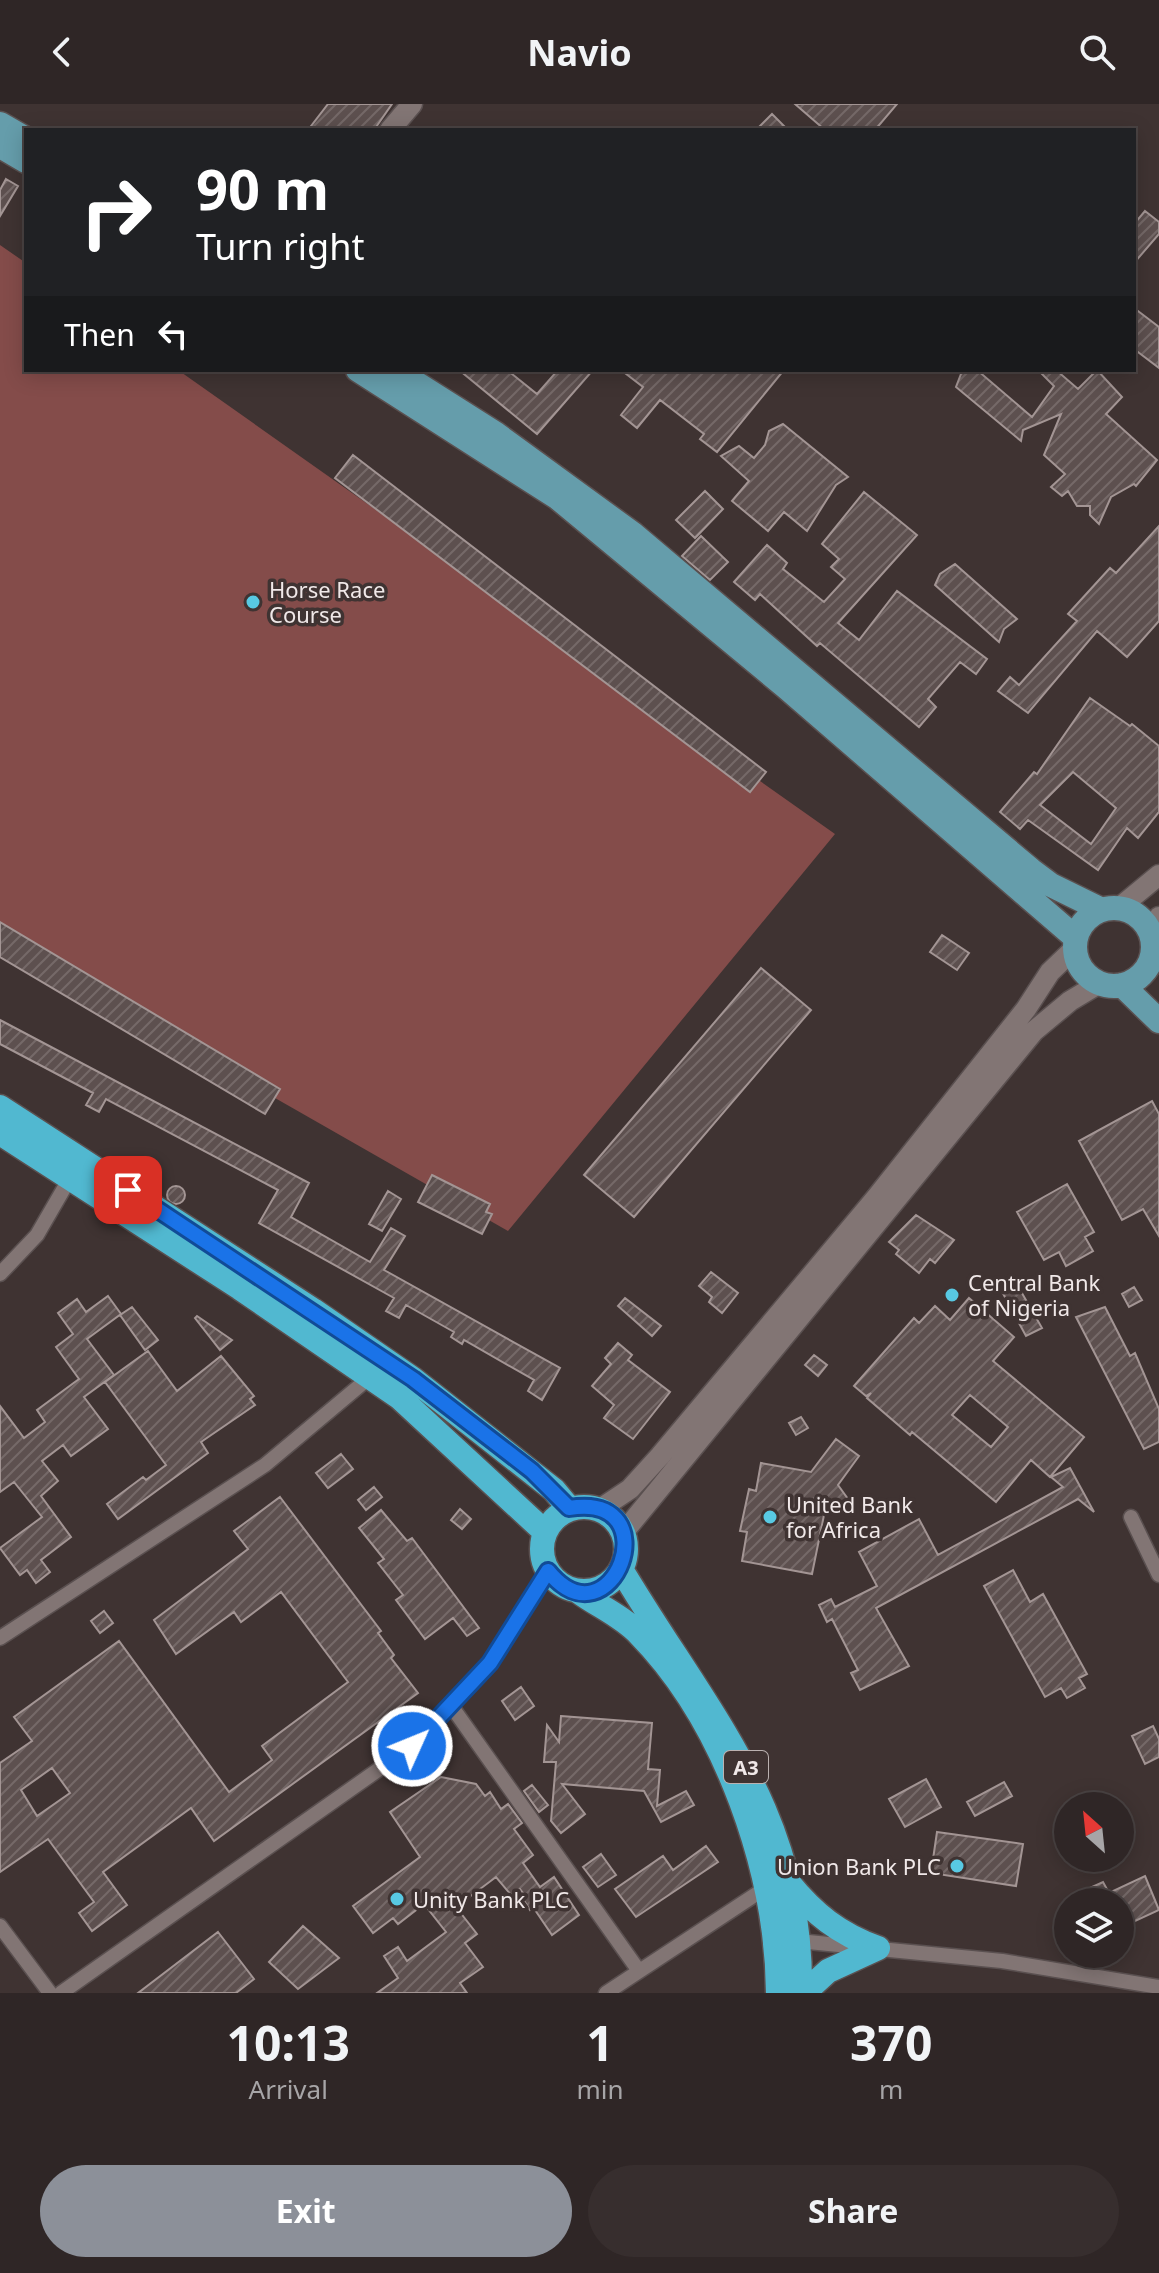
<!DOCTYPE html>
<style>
:root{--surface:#2f2626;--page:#372e2e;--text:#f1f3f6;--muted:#a7a5a7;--line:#4a4343;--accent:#8c9099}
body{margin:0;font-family:"Noto Sans",sans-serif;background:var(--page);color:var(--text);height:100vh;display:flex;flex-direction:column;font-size:30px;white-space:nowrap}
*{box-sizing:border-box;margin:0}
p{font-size:26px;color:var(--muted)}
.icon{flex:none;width:44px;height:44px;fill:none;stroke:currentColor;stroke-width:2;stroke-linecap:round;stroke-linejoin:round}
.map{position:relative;height:1889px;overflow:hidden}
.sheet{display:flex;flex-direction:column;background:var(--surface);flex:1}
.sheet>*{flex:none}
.top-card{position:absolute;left:24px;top:24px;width:1112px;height:244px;border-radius:0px;box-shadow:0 4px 20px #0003,0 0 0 2px var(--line);background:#202124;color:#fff;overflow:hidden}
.needle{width:52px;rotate:333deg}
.tools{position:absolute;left:1054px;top:1688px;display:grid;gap:16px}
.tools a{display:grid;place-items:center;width:80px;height:80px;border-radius:50%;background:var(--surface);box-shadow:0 4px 20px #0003,0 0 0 2px var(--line);font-size:40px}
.pin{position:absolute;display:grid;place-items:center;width:68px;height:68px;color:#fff;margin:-34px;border-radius:16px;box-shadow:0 4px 12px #0006}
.me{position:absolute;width:88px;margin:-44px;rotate:46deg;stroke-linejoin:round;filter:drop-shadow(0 0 6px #0008)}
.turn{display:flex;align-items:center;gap:28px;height:168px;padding:0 40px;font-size:36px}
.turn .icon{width:104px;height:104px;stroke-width:2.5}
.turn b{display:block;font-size:56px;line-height:68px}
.then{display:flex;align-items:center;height:76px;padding:0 40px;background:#0003;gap:16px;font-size:30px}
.eta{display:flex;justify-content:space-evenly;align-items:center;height:136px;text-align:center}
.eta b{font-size:48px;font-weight:700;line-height:56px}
.action{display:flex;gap:16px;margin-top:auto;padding:16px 40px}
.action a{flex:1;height:92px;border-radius:48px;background:var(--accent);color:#fff;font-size:32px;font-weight:700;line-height:92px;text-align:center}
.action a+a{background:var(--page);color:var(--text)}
header{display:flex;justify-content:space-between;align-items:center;height:104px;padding:0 40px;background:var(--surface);font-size:36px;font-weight:700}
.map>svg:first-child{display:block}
.green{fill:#844c4a}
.building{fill:url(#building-hatch);stroke:#a39594;stroke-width:2;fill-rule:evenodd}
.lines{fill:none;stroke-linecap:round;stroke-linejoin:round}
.street-casing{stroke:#5a5050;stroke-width:17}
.secondary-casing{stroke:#5a5050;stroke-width:23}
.primary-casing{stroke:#5a5050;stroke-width:27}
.highway-casing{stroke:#5a5050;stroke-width:27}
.street{stroke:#827574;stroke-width:14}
.secondary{stroke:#827574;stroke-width:20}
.primary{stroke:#659dab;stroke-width:24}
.highway{stroke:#51b8d0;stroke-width:24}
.route-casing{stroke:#114b97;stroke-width:20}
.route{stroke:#1a73e8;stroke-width:14}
.poi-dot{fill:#58c9e3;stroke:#3f3332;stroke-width:3}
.labels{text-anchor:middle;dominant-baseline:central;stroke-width:7;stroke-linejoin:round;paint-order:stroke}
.shield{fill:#3f3332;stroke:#bbb2b1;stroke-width:2}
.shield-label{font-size:20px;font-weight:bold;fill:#f0e8e8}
.poi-label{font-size:22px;fill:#f0e8e8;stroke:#3f3332;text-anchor:start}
</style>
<header><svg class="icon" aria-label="back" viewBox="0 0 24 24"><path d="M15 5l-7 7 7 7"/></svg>Navio<svg class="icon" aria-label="search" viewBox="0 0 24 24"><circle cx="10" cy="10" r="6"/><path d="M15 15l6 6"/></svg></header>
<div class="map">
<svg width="1159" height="1889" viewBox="0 0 1159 1889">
<defs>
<pattern id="building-hatch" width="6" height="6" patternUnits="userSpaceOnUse" patternTransform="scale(2)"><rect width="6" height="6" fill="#5d504f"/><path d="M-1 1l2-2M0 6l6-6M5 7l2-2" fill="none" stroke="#756968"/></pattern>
</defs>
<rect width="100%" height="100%" fill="#3f3332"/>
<path class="green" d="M0,141L26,159V266H178L835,730L508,1127L0,837Z"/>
<path class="building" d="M328,0H392L374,26H308Z
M795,0H897L875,26H825Z
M772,10L788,26H756Z
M6,75L18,82L0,112V86Z
M1145,107L1159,118V130L1134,159V120Z
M1134,204L1159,223V264L1134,245Z
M459,266H507L537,290L558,266H593L537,330Z
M621,266H784L717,348L700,335L704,330L660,296L637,324L621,311L643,283Z
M968,266H977L1032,313L1054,282L1038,266H1056L1078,285L1097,266L1122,293L1106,310L1157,356L1136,382L1134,380L1111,393L1099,420L1090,411V402H1077L1068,387L1062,392L1051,383L1065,370L1044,351L1061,310L1023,326L1021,337L956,283L961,270Z
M783,320L848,373L836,381L807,427L784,408L768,427L732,397L749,377L721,352L739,342L754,354L765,341L769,327Z
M353,351L766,668L750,688L335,374Z
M705,387L723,405L695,434L676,416Z
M864,388L917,431L838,519L859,536L897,487L987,555L976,570L960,558L928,595L936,603L919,623L820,539L817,542L760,490L755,496L734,478L767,441L787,459L783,465L824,498L845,475L831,463L839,455L822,440Z
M1159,422V517L1127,553L1097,527L1028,609L998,587L1010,573L1019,581L1077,517L1068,510L1110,464L1116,469Z
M701,432L728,458L710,476L682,452Z
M955,460L1017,515L1004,525L999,538L935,481L940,470Z
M1090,594L1130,622L1132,620L1159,642V708L1138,734L1127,724L1098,766L1028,716L1020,725L1000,708L1034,668L1037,670ZM1073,668L1116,704L1091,740L1040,701Z
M0,818L280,985L265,1010L0,853Z
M942,831L969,849L957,866L930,848Z
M761,864L811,906L634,1113L584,1071Z
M0,916L309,1079L291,1113L370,1158L391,1124L405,1132L384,1166L560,1264L542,1296L528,1287L534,1276L464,1236L462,1240L451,1233L454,1228L406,1201L399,1214L386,1207L394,1194L259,1119L278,1086L106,995L99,1008L86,1001L93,989L0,940Z
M1152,997L1159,1010V1132L1143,1105L1122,1116L1079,1037Z
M432,1071L490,1100L486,1108L492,1110L482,1130L418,1098Z
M1067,1080L1094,1128L1085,1133L1093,1147L1066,1162L1059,1148L1044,1156L1017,1108Z
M167 1091a9 9 0 1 1 18 0a9 9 0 1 1-18 0Z
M388,1087L401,1095L382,1127L369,1120Z
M916,1111L954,1136L935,1159L930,1155L919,1169L896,1150L899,1146L889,1138Z
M711,1168L738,1189L722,1209L709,1198L712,1193L699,1182Z
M1015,1177L1042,1224L1026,1232L1000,1184Z
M1134,1183L1142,1196L1129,1203L1122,1190Z
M108,1192L121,1210L87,1235L114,1271L84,1293L108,1325L71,1352L63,1341L42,1357L58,1377L41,1392L71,1433L41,1456L50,1468L36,1479L27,1466L20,1471L0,1444L42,1413L14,1378L0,1388V1302L24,1334L45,1318L37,1306L79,1275L56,1243L73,1230L58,1209L77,1195L86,1208Z
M625,1194L661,1222L652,1232L618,1202Z
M969,1194L1014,1233L993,1257L1084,1333L1050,1373L1031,1356L996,1398L912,1328L910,1331L867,1294L871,1289L866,1292L854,1282L914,1214L919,1219L935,1202L950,1216ZM970,1291L1008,1323L991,1343L952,1311Z
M132,1203L158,1236L145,1246L120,1211Z
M1105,1203L1130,1252L1135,1249L1159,1305V1338L1144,1345L1076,1213Z
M197,1212L232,1236L220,1246L195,1214Z
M618,1239L632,1251L628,1256L670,1288L633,1335L604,1314L614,1301L592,1282L611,1260L605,1254Z
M148,1247L177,1287L221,1252L254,1292L250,1295L255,1301L201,1338L208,1349L118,1415L107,1400L143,1373L146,1376L166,1361L105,1278Z
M814,1251L827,1261L818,1272L805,1261Z
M801,1313L808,1324L796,1331L789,1319Z
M836,1335L859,1352L838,1381L848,1395L824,1411L812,1470L742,1457L747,1428L740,1427L749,1385L756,1387L761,1359L811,1368Z
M341,1350L353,1365L328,1384L316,1369Z
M1070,1364L1094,1408L1078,1395L876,1504L909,1562L860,1586L851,1569L858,1566L832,1515L827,1518L819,1501L831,1495L835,1503L877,1482L859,1448L919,1415L938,1451L1063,1383L1051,1373Z
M374,1383L382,1393L366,1406L358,1396Z
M280,1393L381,1527L378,1529L394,1551L391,1554L418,1589L214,1737L191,1704L103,1768L127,1801L92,1827L79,1809L94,1798L48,1735L0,1768V1659L32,1637L14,1613L119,1537L229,1688L272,1656L262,1642L348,1578L281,1488L241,1518L234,1508L176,1550L154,1516L248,1445L234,1427ZM52,1664L70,1689L37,1712L21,1686Z
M460,1405L471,1415L462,1425L451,1416Z
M381,1406L407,1437L412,1434L479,1524L467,1532L453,1514L425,1535L396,1496L403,1491L378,1459L384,1455L359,1424Z
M1013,1466L1030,1498L1043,1490L1087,1570L1079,1574L1085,1584L1067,1594L1061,1584L1045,1593L984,1482Z
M104,1507L113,1519L100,1529L91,1517Z
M521,1583L534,1602L515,1616L502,1597Z
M561,1612L652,1619L648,1665L660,1666L657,1702L686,1687L694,1701L661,1718L644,1687L562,1680L585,1710L561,1729L551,1717L556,1658H544L547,1621L559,1638Z
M1153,1622L1159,1635V1653L1145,1660L1132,1632Z
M441,1673L476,1680L485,1692L490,1688L501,1705L508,1700L522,1719L514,1725L533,1751L523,1759L540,1783L554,1773L579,1811L552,1831L533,1803L530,1806L523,1795L526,1793L520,1785L511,1791L496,1773L456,1803L477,1830L465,1839L483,1863L460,1879L467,1889H377L398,1874L384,1852L398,1843L407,1857L446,1828L424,1800L398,1820L393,1814L373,1829L353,1802L420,1753L390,1708Z
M926,1675L941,1703L905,1723L889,1695Z
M1004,1678L1012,1692L975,1712L967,1698Z
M532,1681L548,1701L539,1708L524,1687Z
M937,1728L1023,1740L1016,1782L931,1769Z
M706,1742L718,1758L636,1813L615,1785L663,1752L673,1766Z
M601,1750L616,1771L598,1783L583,1763Z
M1145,1772L1159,1806L1120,1824V1798H1088L1083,1787L1103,1778L1109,1789Z
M303,1822L339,1854L298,1885L269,1858Z
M218,1828L254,1875L236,1889H138Z"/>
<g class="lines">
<g class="street-casing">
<path id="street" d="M0,1170L37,1131L70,1074
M1131,1413L1159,1471
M0,1534L265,1361L370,1273
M452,1603L639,1867
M0,1822L50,1889
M798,1837L1002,1857L1159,1883
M61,1889L412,1642L490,1559L548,1467
M606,1889L767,1783"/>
</g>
<g class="secondary-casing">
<path id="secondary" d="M390,26L412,0
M1119,804L1159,771
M1151,830L1159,813
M600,1405L630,1385L660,1352L876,1094L1026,905L1050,868L1075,844
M623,1429L1034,927L1070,897L1100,879"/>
</g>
<g class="primary-casing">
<path id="primary" d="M0,20L26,35
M0,42L26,57
M358,266L558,394L786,583L1076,834
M395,266L496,330L633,430L1031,766L1051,781L1102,806
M1075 843a39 39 0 1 1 78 0a39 39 0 1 1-78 0Z
M1122,881L1159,917"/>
</g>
<g class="highway-casing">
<path id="highway" d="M0,1003L313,1206L413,1275L554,1386L569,1404
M0,1029L240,1184L399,1293L544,1427
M542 1445a42 42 0 1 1 84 0a42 42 0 1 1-84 0Z
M621,1465C707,1610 803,1707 800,1889
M579,1488C598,1502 622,1512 639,1530C726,1619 777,1767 778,1889
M788,1778C814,1810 839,1830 878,1844
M804,1889L828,1867L878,1844"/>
</g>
<use href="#street" class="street"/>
<use href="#secondary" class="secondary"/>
<use href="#primary" class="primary"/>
<use href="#highway" class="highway"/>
</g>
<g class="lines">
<g class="route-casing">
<path id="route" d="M128,1086L413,1275L532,1367L569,1404C672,1387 612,1546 548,1467L490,1559L412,1642"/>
</g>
<use href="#route" class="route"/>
</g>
<g class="poi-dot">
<circle cx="253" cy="498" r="8"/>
<circle cx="952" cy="1191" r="8"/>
<circle cx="770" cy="1413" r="8"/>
<circle cx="957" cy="1762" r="8"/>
<circle cx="397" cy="1795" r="8"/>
</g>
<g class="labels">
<rect class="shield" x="724" y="1647" width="44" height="32" rx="6"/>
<g class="shield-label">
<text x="746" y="1663">A3</text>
</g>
<g class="poi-label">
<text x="269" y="485">Horse Race<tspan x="269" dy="25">Course</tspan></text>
<text x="968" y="1178">Central Bank<tspan x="968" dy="25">of Nigeria</tspan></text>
<text x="786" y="1400">United Bank<tspan x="786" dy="25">for Africa</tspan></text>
<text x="941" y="1762" text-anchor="end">Union Bank PLC</text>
<text x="413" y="1795">Unity Bank PLC</text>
</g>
</g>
</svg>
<div class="tools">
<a><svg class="needle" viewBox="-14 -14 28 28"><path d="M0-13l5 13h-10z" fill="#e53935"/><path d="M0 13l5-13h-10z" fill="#a7a5a7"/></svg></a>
<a><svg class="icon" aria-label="layers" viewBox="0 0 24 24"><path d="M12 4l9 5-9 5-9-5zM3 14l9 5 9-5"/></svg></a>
</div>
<div class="pin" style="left:128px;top:1086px;background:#d93025"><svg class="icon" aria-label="arrive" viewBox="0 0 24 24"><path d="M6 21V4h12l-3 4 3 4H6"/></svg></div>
<svg class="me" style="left:412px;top:1642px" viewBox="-20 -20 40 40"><circle r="17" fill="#1a73e8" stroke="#fff" stroke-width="3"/><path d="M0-11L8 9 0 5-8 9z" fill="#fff"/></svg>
<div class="top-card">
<div class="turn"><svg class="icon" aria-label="right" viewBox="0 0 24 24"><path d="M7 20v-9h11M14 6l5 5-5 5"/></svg><div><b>90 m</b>Turn right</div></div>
<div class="then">Then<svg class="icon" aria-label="left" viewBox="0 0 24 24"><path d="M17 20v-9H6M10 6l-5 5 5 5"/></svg></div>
</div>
</div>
<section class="sheet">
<div class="eta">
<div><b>10:13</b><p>Arrival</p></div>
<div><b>1</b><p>min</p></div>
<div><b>370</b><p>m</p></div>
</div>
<div class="action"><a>Exit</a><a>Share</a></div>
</section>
